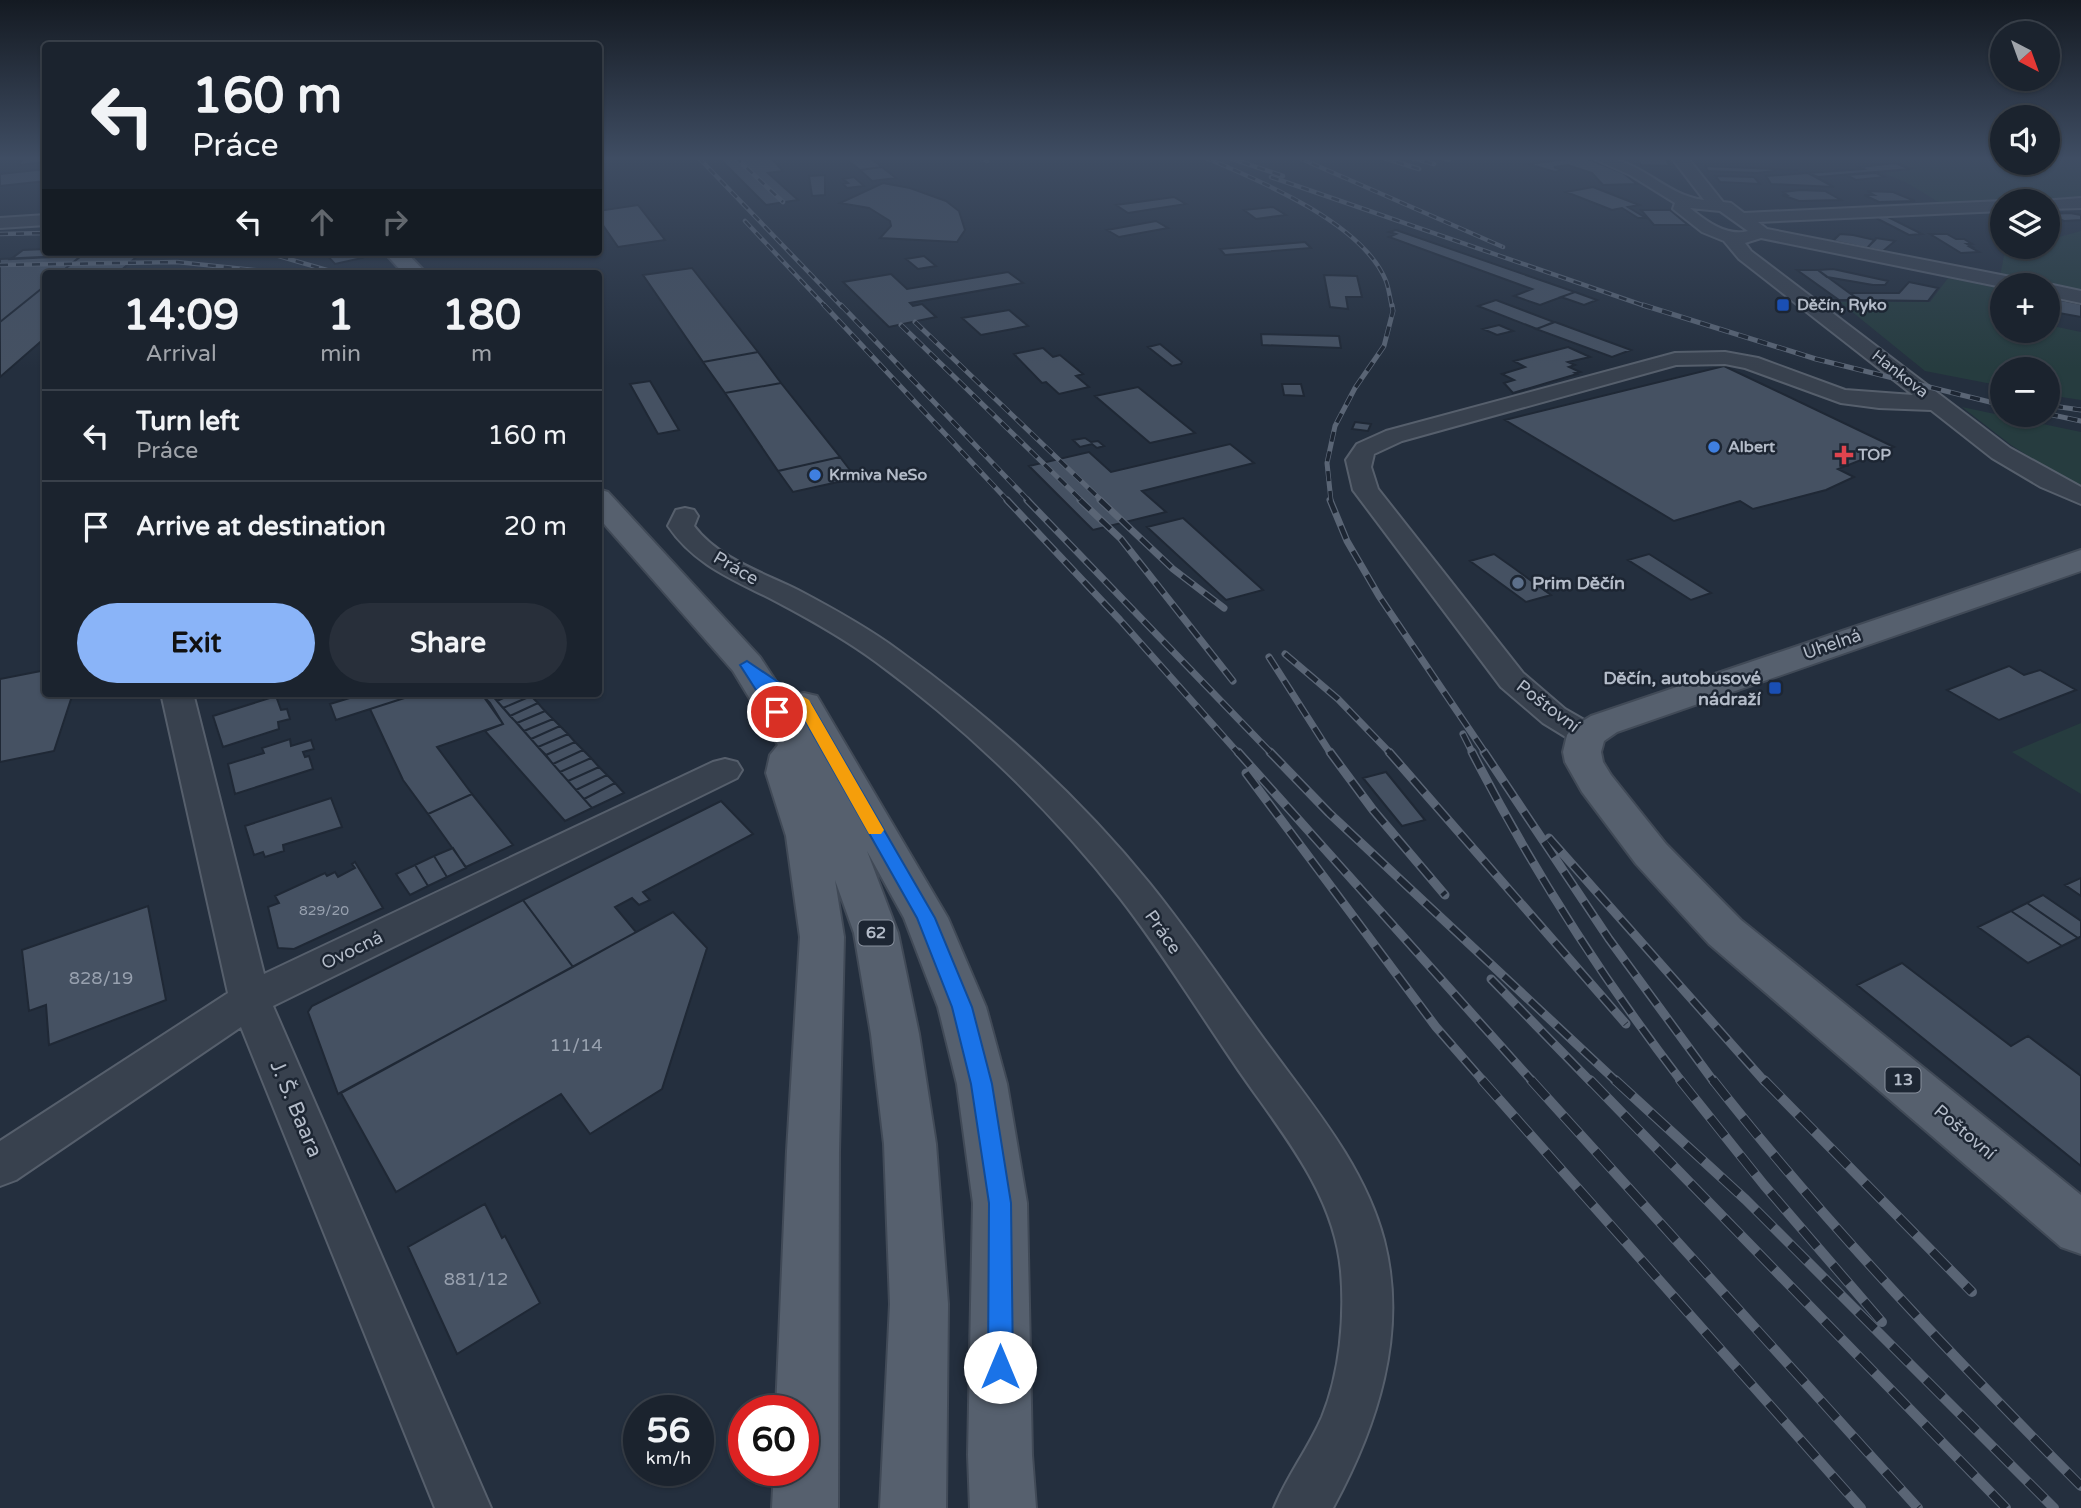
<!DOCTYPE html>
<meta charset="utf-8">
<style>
:root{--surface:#1b232e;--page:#282f3a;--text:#f1f3f6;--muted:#a0a4aa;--line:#39404a;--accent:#8ab4f8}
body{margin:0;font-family:"Varela Round",sans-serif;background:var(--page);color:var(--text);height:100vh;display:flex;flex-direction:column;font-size:26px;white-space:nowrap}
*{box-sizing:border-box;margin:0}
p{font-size:23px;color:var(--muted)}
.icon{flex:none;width:38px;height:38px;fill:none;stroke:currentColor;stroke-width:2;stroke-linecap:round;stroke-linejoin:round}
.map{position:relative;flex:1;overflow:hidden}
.sheet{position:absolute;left:42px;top:270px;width:560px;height:427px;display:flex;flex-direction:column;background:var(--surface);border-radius:7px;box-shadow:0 2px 5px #0004,0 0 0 2px var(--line)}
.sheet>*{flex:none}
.top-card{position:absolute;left:42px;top:42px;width:560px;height:214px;border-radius:7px;box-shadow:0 2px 5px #0004,0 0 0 2px var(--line);background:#1b232e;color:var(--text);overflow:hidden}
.needle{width:46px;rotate:139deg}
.controls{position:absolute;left:1990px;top:21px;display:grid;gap:14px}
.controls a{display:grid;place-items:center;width:70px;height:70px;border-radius:50%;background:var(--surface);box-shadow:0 2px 5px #0004,0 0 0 2px var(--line);font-size:35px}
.speed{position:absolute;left:623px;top:1395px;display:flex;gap:14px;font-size:35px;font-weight:700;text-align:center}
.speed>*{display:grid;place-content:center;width:91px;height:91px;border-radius:50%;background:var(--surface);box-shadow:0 2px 5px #0004,0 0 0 2px var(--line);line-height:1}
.speed small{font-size:18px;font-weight:400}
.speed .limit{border:10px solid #d22;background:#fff;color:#111}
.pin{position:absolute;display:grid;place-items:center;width:60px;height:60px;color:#fff;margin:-30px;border:4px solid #fff;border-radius:50%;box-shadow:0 2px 7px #0007}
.me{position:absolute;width:77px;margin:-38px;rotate:0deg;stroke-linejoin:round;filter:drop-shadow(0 0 5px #0008)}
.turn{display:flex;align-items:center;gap:24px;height:147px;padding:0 35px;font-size:32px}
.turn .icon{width:91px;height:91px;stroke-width:2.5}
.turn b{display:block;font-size:49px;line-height:60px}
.lanes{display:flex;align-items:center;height:66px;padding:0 35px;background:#0003;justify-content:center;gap:35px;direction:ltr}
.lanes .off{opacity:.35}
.eta{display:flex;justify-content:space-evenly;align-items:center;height:119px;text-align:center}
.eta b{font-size:42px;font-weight:800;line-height:49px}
.primary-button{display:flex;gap:14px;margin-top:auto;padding:14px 35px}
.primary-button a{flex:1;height:80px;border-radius:42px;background:var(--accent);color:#111;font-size:28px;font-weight:800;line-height:80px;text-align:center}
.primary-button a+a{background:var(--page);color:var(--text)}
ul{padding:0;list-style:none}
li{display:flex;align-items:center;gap:21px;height:91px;padding:0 35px;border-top:2px solid var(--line)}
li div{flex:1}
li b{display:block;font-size:26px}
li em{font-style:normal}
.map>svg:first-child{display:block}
.green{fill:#263c3f}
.building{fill:#455162;stroke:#1f2835;stroke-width:2}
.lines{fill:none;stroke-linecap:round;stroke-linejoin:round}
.minor-casing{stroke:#565f6c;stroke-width:4}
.major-casing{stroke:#414a57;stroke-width:4}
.minor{fill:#38414e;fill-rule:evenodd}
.major{fill:#56606e;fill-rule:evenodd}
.rail-far4-casing{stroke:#5a6575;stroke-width:4.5}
.rail-far3-casing{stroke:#5a6575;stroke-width:5}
.rail-far2-casing{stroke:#5a6575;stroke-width:7}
.rail-far1-casing{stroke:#5a6575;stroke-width:9}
.rail-casing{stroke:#5a6575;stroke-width:10}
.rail-far4{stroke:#1d2633;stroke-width:2.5;stroke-dasharray:8;stroke-linecap:butt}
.rail-far3{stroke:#1d2633;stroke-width:3.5;stroke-dasharray:10;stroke-linecap:butt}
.rail-far2{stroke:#1d2633;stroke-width:4.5;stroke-dasharray:14;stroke-linecap:butt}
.rail-far1{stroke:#1d2633;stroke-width:6;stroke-dasharray:18;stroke-linecap:butt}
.rail{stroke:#1d2633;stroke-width:8;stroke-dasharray:24;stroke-linecap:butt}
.route{fill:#1a73e8;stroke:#114b97;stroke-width:2}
.slow{fill:#f59e0b}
.transit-dot{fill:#1a4fb4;stroke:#1d2633;stroke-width:2.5}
.shop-dot{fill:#3f7fe0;stroke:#1d2633;stroke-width:2.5}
.health-dot{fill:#e0444e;stroke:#1d2633;stroke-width:2.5}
.service-dot{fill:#5c6f8a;stroke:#1d2633;stroke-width:2.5}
.labels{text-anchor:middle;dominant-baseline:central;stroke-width:5;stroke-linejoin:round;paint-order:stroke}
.number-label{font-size:14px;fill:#98a1af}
.far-poi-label{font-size:16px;font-weight:bold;fill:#b4bcc9;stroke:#1d2633;text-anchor:start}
.far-street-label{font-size:16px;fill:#b4bcc9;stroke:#1d2633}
.shield{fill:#1d2633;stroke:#878f9c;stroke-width:2}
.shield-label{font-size:16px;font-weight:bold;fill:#b4bcc9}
.street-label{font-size:18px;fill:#b4bcc9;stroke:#1d2633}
.poi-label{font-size:18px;font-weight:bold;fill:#b4bcc9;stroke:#1d2633;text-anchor:start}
.near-number-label{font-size:18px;fill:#98a1af}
.near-street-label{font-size:21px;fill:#b4bcc9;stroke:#1d2633}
</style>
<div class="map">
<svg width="2081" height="1508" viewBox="0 0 2081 1508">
<rect width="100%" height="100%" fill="#242f3e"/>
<path class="green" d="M1887,157H2002V163H2048V157H2081V197L1940,203L1909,184L1884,173L1914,169Z
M2081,231V292L2000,276L2005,251L2023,247H2048V240Z
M1948,278L2002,289V331H2048V325L2081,332V400L2048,395V369H2002V386L1925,371L1840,302H1930Z
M1962,407L2081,432V490L2011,445Z
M2081,723V794L2012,752Z"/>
<path class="building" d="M24,157H46V162L19,165Z
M718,157H770L783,171L768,173L798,200L766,205Z
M843,157H869L882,167L860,170Z
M1583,157L1623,173L1637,184L1603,185L1592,173L1568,165L1554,167L1562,170L1555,172L1528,164Z
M1643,157L1665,159L1671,166L1641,165L1636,158Z
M1895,163L1910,169L1818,177L1808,173L1864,169L1860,167Z
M1705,166L1797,170H1798L1774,169L1775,171L1757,173L1708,171Z
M882,167L896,178L872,181L860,170Z
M46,169V181L0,186V174Z
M1808,173L1834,187L1771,184L1766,176Z
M1876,173L1885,177L1856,180L1846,175Z
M825,175V195L812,196L809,176Z
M1715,176L1754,177L1760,184L1720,182Z
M854,177L864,186L847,188L843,184L848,183L843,179Z
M883,183L910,188L946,201L959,211L965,230L957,242L880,238L891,226L890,221L869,208L840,203Z
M1593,187L1639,205L1628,207L1646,218H1638L1622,208L1612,210L1566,192Z
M1800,190L1825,191L1841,200L1799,201L1782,195H1787L1783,192Z
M1867,191L1893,192L1915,201L1879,202L1864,195H1874Z
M1174,197L1186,204L1128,213L1116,205Z
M638,205L665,240L618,247L598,218V211Z
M1273,207L1286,215L1256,219L1244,210Z
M1641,210H1670L1688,225H1654Z
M2070,213L2081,215V220L2064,221L2048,214Z
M1874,217H1888L1922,234L1909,235Z
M1156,221L1168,228L1119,237L1107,230Z
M1396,230L1575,292L1540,305L1514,296L1532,289L1389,237L1396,234L1389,232Z
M1840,234L1853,235L1875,240L1867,248L1833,241Z
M1930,234H1947L1956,239H1964L1972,244H1967L1972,247H1970L1979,252L1961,253Z
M1876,238L1895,241L1883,251L1867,248Z
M1305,242L1311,248L1225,255L1220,249Z
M46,249V252H77L72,256L11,259L23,250Z
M86,252H142L118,273H60Z
M324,252H356L362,258L335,264Z
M82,255L60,273H46V285L0,322V259Z
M924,256L936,266L918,269L906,259Z
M692,268L758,352L703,362L643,275Z
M1833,269L1888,281L1885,285H1873L1827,277L1818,270Z
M1797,270H1818L1859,300H1839Z
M1008,272L1023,283L910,303L913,306L922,304L936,317L889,327L843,282L891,274L907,289Z
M1324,275L1357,276L1362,297H1346L1348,309L1330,307Z
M1909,282L1938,288L1928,301L1859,300L1850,293H1899Z
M46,285V337L0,377V322Z
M1575,292L1597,300L1584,305L1561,297Z
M2051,298L2081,304V317L2048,311Z
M1496,300L1554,322L1537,329L1478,306Z
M1009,310L1028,326L981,335L962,318Z
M1555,322L1631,350L1612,357L1536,329Z
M1499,325L1513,331L1497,335L1483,329Z
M1261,334L1339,336L1341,348L1262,345Z
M1160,344L1182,362L1181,364L1172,366L1148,347Z
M1568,347L1590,357L1568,362L1575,365L1569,367L1580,372L1575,373L1577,374L1513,393L1504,383L1514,380L1502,374L1525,367L1514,361Z
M1043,348L1053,357L1060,355L1083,374L1076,376L1089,387L1059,394L1046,382L1042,383L1014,354Z
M758,352L781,383L725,393L703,362Z
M1724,366L1894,447L1838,469L1854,477L1826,490L1753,509L1740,501L1674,521L1505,420Z
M650,381L679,430L658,434L630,384Z
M781,383L840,457L778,471L725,393Z
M1282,384H1301L1304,396L1284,395Z
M1138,387L1195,433L1150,443L1095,396Z
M1355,422L1371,424L1368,431L1352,429Z
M1085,438L1091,442L1098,441L1104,446L1097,448L1092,444L1080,447L1073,440Z
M1230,444L1254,463L1142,491L1166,512L1093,530L1029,466L1089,452L1111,472Z
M840,457L856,478L793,492L778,471Z
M1183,518L1263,590L1226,600L1147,527Z
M1494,554L1511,566L1551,595L1526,602L1470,561Z
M1649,554L1711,593L1691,600L1628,560Z
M2009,666L2024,675L2040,670L2076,690L1999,720L1947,690Z
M46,670V693H73L54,751L0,762V679Z
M366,693H420L336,720L330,704Z
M420,693H480L490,703L503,724L437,747L472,794L428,814L403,780L370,709Z
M481,693H490L592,808L565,821L485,731L503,724Z
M514,693H528L531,696L503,708L497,701Z
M276,696L281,710L287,709L290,719L278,722L279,729L223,747L213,716Z
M531,696L538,703L510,716L503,708Z
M538,703L545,711L517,723L510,716Z
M545,711L553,719L524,731L517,723Z
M553,719L560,726L531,739L524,731Z
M560,726L568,734L538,747L531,739Z
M568,734L575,742L546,755L538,747Z
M290,739L291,746L311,740L314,749L303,752L305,757L309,756L313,769L235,794L228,764L264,753L262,748Z
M575,742L583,750L553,764L546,755Z
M583,750L591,758L560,772L553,764Z
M591,758L599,767L568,781L560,772Z
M599,767L607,775L576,790L568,781Z
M1386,772L1425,820L1402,826L1363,778Z
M607,775L615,783L584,799L576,790Z
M615,783L624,793L592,808L584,799Z
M472,794L513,845L466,867L428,814Z
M331,798L342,827L283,845L284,851L265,857L263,852L254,855L245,826Z
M721,801L753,834L643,892L650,900L639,905L632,898L615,907L636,932L573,967L523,900Z
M453,848L466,868L447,877L434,856Z
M434,856L447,877L428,886L415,865Z
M355,862L383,908L294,949L278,948L268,907L279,903L275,896L325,873L327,876L335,872L338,877L355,868L352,864Z
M415,865L428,886L410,895L396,874Z
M2081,878V896L2065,885Z
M2043,895L2081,921V936L2078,938L2027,903Z
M523,900L573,967L338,1094L308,1012L312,1006Z
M2027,903L2078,938L2062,946L2011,911Z
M148,906L166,1000L49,1045L46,1005L29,1011L22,950Z
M2011,911L2062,946L2028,963L1978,927Z
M673,912L707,948L662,1089L590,1134L561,1094L396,1192L341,1093Z
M1902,963L2011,1046L2028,1036L2081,1076V1166L1857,985Z
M485,1204L502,1238L505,1236L540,1303L457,1354L408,1247Z"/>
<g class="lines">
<g class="minor-casing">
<path id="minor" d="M1590,157C1641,155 1660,194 1704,200L1671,157H1687L1723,202L1731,203L1744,213L2002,201H2003L2002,211L1758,222L1767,229L2021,279L2028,281L2030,285L2002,287L1761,238L1745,243L1751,251L2010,448L2081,487V504L2041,487L1992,458L1931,410L1879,408L1841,403L1745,368L1725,364L1676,365L1402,441L1374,454L1371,467L1378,489L1523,673L1565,709L1598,728L1602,735L1598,742L1586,745L1574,742L1543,723L1501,687L1353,490L1346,460L1357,444L1386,431L1675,353L1725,352L1758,358L1845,390L1913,395L1739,259L1724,241L1702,232L1673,209L1675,203L1630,175ZM1690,208L1720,211L1748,231C1727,237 1706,221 1690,208Z
M2081,198V208L2048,209V201H2042Z
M46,215V225L0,228V218Z
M2048,284L2081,291V303L2048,296V285H2044Z
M685,508L694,510L698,516L694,526C719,559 762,572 798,590C832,608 867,627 898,650C991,717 1078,795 1150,884C1192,936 1229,992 1269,1046C1313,1106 1365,1167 1384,1240C1408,1334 1377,1427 1333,1508H1274C1287,1476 1308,1449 1322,1417C1340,1373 1345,1318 1341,1271C1334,1192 1280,1131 1237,1068C1198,1011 1162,952 1120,898C1050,809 967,729 876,662C845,639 811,620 777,602C735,580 695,566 668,526L676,510Z
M161,693H193L264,974L713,762L725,759L737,762L742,770L737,778L273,1006L491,1508H435L241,1027L16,1180L0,1186V1141L228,993Z"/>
</g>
<g class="major-casing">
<path id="major" d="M384,252H406L426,273H403Z
M598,489L608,492L760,657L788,700L791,696L804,693L817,696L948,918L986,1007L1007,1084L1027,1203L1032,1455L1036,1508H970L968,1455L973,1203L957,1084L938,1007L904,918L867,851L898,933L919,1034L936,1144L948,1304L946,1508H880L890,1304L884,1144L871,1034L854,933L835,880L844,937L839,1151L838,1508H772L774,1470H803V1410H776L787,1151L800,937L786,836L766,773L770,755L778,745L733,671L598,517Z
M2081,550V571L1617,732L1604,741L1601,752L1603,762L1611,775L1666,844L1741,920L2081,1195V1254L2061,1247L1709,944L1636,864L1582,792L1565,762L1563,752L1567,735L1573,727L1591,716Z"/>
</g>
<use href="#minor" class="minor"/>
<use href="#major" class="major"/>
<g class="rail-far4-casing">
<path id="rail-far4" d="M698,157L842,307
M735,157L783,202
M976,157L987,161
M1204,157C1258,180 1363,223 1386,281C1389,289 1390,299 1392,307
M1227,157L1283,176
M1297,157L1503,247
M1381,157L1419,169
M1409,157L1434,164
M1439,157L1449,160
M1271,177L1648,307
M745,221L826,307
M0,234L46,233
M265,252L337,273
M0,265L177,262L283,273"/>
</g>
<g class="rail-far3-casing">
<path id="rail-far3" d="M824,305L1008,501
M841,305L1029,501
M1643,305L1816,359L2002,405
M915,322L1102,501
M901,325L1082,501
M2053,406L2081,410
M2048,414L2081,421
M1331,501L1327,463L1335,426L1355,388L1384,346L1393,311L1392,305"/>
</g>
<g class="rail-far2-casing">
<path id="rail-far2" d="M1007,500L1120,620L1239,754
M1027,500L1272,754
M1080,500L1121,539L1233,681
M1100,500L1173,569L1224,608
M1330,500L1347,541L1379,596L1486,754
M1285,654L1338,699L1391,754
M1269,657L1331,754
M1463,734L1473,754"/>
</g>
<g class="rail-far1-casing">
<path id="rail-far1" d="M1238,752L1533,1082
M1270,752L1329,813L1617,1082
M1330,752L1373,810L1445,895
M1389,752L1626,1024
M1472,752C1532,869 1602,978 1682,1082
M1484,752L1609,939L1714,1082
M1246,773L1436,1027L1484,1082
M1549,838L1765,1082
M1491,979L1591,1082"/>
</g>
<g class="rail-casing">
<path id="rail" d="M1482,1080L1861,1508
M1531,1080L1918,1508
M1590,1080L2006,1508
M1615,1080L1746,1200L2054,1508
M1680,1080L1764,1185L1882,1322
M1713,1080C1826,1224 1952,1356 2081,1486
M1764,1080L1972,1292"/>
</g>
<use href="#rail-far4" class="rail-far4"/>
<use href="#rail-far3" class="rail-far3"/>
<use href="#rail-far2" class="rail-far2"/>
<use href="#rail-far1" class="rail-far1"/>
<use href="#rail" class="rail"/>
</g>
<linearGradient id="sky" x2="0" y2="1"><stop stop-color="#141a22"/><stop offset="0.43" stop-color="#3f4d63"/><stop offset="1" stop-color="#3f4d63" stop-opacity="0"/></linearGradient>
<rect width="2081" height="368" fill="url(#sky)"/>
<path class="route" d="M747,661L811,704L935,918L972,1007L992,1084L1011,1203L1013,1367L1009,1375L1000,1379L992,1375L988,1367L989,1203L971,1084L952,1007L917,918L797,706L768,686L785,712L783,715H772L740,665Z"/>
<path class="slow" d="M786,687L809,700L884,830L881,834H869L797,706L779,692Z"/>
<g class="transit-dot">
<rect x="1776" y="298" width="14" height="14" rx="3.5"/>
<rect x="1768" y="681" width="14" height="14" rx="3.5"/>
</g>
<g class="shop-dot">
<circle cx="1714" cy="447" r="7"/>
<circle cx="815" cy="475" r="7"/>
</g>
<path class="health-dot" d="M1840.5 444.5h7v7h7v7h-7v7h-7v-7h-7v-7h7z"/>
<circle class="service-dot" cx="1518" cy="583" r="7"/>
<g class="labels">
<g class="number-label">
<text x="324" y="910">829/20</text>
</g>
<g class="far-poi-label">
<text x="1797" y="305">Děčín, Ryko</text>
<text x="1728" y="447">Albert</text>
<text x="1858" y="455">TOP</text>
<text x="829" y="475">Krmiva NeSo</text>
</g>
<g class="far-street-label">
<text transform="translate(1900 374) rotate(38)">Hankova</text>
</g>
<g class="shield">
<rect x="858.5" y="920.5" width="35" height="25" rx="5"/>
<rect x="1885.5" y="1067.5" width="35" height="25" rx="5"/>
</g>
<g class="shield-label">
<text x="876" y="933">62</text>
<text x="1903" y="1080">13</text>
</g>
<g class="street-label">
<text transform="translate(736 568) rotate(30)">Práce</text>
<text transform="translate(1832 644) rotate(-19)">Uhelná</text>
<text transform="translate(1548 706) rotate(37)">Poštovní</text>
<text transform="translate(1163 932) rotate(55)">Práce</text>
<text transform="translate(352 950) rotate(-26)">Ovocná</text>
<text transform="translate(1965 1132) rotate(40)">Poštovní</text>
</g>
<g class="poi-label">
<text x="1532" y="583">Prim Děčín</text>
<text x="1761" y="678" text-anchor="end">Děčín, autobusové<tspan x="1761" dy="21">nádraží</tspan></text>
</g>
<g class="near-number-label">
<text x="101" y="978">828/19</text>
<text x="576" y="1045">11/14</text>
<text x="476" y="1279">881/12</text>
</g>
<g class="near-street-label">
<text transform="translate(296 1109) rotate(67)">J. Š. Baara</text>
</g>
</g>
</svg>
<div class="controls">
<a><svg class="needle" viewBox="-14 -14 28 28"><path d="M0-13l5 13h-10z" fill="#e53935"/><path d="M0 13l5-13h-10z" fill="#a0a4aa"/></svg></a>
<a><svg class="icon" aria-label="sound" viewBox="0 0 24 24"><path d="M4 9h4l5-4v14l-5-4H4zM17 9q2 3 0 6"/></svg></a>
<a><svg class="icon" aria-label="layers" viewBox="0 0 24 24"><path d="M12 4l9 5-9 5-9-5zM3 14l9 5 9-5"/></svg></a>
<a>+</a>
<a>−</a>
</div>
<div class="speed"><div>56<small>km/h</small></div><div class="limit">60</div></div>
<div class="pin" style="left:777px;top:712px;background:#d93025"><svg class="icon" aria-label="arrive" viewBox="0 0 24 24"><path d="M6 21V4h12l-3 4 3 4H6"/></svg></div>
<svg class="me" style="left:1000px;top:1367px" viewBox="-20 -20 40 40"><circle r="19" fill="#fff"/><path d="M0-13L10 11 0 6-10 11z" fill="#1a73e8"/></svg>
<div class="top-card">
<div class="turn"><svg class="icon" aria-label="left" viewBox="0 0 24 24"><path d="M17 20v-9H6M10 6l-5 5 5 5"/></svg><div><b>160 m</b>Práce</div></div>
<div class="lanes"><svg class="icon" aria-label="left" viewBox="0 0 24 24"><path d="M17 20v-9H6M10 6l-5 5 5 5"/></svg><svg class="icon off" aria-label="ahead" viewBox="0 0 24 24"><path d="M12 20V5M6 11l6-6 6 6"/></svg><svg class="icon off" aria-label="right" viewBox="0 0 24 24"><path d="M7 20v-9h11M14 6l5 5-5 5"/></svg></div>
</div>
<section class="sheet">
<div class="eta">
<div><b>14:09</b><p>Arrival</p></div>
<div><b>1</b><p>min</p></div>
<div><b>180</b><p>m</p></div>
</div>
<ul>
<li><svg class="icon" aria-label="left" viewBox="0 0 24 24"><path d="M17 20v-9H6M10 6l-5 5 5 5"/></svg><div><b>Turn left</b><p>Práce</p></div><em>160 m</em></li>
<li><svg class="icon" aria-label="arrive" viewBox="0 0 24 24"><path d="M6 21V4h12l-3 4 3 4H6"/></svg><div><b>Arrive at destination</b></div><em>20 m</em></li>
</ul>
<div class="primary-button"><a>Exit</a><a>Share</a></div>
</section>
</div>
